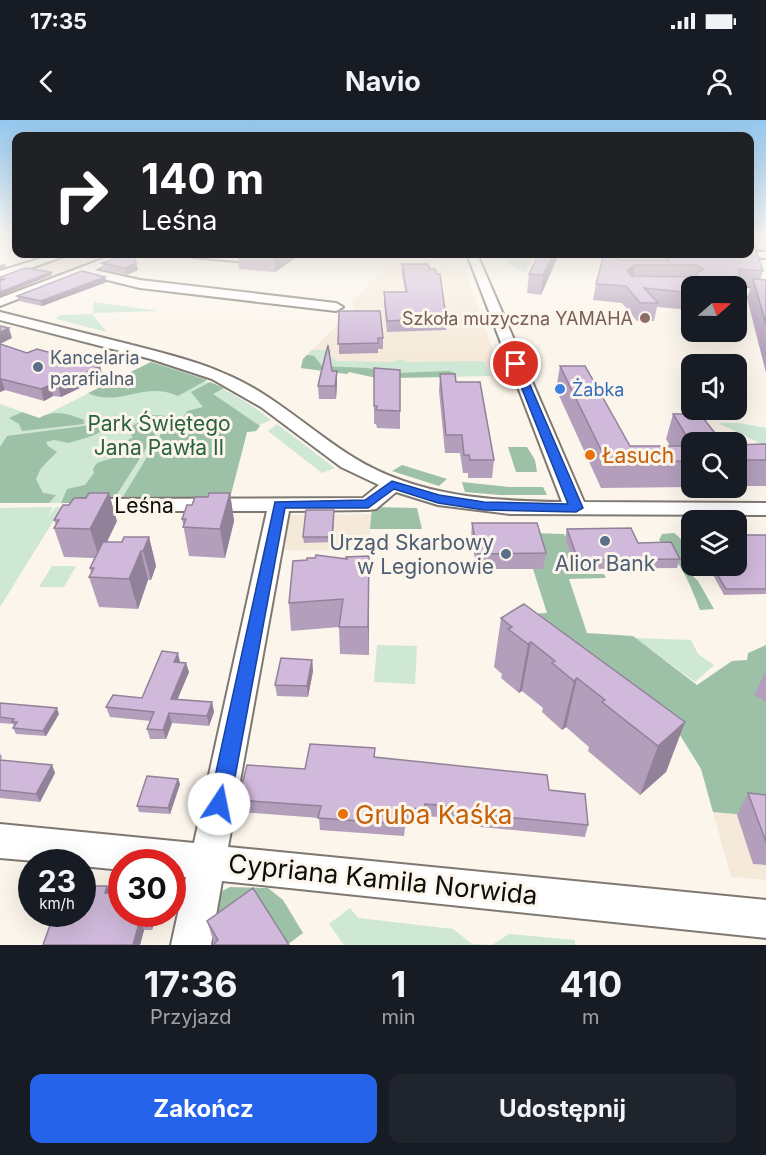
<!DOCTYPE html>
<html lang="pl">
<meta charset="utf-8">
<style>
:root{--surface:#171b24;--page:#20242c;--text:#f1f3f6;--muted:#9ea1a6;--accent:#2563eb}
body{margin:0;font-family:Inter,sans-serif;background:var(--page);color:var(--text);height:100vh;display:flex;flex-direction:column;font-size:22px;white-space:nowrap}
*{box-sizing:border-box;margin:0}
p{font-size:20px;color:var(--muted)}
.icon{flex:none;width:33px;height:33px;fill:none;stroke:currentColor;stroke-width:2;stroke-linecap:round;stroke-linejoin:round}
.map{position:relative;height:825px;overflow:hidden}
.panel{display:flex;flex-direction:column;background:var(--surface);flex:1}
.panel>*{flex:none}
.banner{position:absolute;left:12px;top:12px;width:742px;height:126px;border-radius:12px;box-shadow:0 6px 24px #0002;background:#202124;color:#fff;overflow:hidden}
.needle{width:39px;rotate:70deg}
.fabs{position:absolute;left:681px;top:156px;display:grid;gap:12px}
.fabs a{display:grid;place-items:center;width:66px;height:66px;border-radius:12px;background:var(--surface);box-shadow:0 6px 24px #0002;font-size:30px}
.speed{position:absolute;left:18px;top:729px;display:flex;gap:12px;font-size:30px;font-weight:700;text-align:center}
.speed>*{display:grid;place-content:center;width:78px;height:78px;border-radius:50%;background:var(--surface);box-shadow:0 6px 24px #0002;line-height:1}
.speed small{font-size:15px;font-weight:400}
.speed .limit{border:9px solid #d22;background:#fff;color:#111}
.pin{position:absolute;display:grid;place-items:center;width:51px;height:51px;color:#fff;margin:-26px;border:3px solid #fff;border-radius:50%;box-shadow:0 2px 6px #0007}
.me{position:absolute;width:66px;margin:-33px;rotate:11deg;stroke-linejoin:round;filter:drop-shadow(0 0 4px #0008)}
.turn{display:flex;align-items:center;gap:21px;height:126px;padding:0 30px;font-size:27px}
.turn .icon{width:78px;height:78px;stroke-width:2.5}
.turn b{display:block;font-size:42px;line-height:51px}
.eta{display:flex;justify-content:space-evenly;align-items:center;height:102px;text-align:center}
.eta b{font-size:36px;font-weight:700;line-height:42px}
.button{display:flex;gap:12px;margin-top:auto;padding:12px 30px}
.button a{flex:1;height:69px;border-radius:12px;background:var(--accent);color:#fff;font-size:24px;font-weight:700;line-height:69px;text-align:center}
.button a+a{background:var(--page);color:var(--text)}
.status{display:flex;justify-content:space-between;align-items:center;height:42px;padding:0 30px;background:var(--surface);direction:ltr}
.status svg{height:16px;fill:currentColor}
header{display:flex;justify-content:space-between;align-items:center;height:78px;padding:0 30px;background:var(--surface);font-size:27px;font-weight:700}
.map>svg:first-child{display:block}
.built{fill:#f5eada}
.green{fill:#cfe7d5}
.forest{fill:#9dc1a6}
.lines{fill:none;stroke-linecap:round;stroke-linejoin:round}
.minor-casing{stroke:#7e7870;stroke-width:4}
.minor{fill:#fff;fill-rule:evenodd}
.wall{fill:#b39fbc}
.shaded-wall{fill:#928299}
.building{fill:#d0b9db;stroke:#928299;stroke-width:1.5;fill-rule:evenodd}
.route{fill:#2563eb;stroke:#184099;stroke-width:1.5}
.education-dot{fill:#8d6e63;stroke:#fbf5eb;stroke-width:2}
.service-dot{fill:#5c6f8a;stroke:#fbf5eb;stroke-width:2}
.shop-dot{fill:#3f7fe0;stroke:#fbf5eb;stroke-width:2}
.food-dot{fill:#e8710a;stroke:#fbf5eb;stroke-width:2}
.labels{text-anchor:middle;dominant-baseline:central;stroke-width:6;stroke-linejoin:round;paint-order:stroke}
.far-education-label{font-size:18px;fill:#785e54;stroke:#fbf5eb;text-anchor:end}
.far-service-label{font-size:18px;fill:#4e5e75;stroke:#fbf5eb;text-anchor:start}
.far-shop-label{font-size:18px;fill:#366cbe;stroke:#fbf5eb;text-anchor:start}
.park-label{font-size:21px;fill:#2b633f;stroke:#fbf5eb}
.food-label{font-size:21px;fill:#c56008;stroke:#fbf5eb;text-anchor:start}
.street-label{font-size:21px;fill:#0e0c09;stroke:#fbf5eb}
.service-label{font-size:21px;fill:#4e5e75;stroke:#fbf5eb;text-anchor:end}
.near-food-label{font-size:26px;fill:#c56008;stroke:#fbf5eb;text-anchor:start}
.near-street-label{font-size:26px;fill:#0e0c09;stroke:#fbf5eb}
</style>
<div class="status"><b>17:35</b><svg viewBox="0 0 49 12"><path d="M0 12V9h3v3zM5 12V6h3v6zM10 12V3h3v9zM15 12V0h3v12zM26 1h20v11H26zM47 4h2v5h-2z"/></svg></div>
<header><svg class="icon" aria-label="back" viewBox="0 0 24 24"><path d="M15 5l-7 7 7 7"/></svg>Navio<svg class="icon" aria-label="person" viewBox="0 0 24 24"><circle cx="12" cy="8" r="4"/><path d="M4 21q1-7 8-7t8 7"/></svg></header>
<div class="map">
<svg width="766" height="825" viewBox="0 0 766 825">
<rect width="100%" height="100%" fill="#fbf5eb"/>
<path class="built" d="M76,134H117L0,176V162Z
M389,144L465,151L502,256L377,258L349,252L347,254L301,248L303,239L354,188L352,180Z
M372,394L368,431L278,430L285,395Z
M713,692L766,697V760L731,757Z"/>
<path class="green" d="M354,134H463L464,137L404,138Z
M504,134H535L525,154L503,139L481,138Z
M94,182L159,191L93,193Z
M92,194L107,212L56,199L59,195Z
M312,230H331V237L337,241L395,242L398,239L405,240V242L484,241L490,256L377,258L349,252L347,254L301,248L303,239Z
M151,242C195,254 235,271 271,300L261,304L256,311L247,312L233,367L224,383H0V284L39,298Z
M718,303H739L766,308V326Z
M277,304L335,348L322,353L268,311Z
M53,387L48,397L56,387H62L0,487V388Z
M52,446H76L64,467H39Z
M635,518L691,520L698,534L714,545L695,562Z
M377,525L417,526L415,564L374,562Z
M350,788L358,798L453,809L472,824L492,825L509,814L575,820V825H344L329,804Z"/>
<path class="forest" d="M307,235L314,236L322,246L367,248L397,253L449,251L455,253L456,257L377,258L349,252L347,254L301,248L303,239Z
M151,242L207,260L178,276C146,260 118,288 88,273Z
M210,262L224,268L213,274L260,306L256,311L247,312L230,378L121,380L161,314L179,304L187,291L203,287L191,272Z
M22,292L39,298C56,289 67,294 84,300V304L22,311L19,304L9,298Z
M152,295L167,296L114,379L109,383H61L67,369L85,365L94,353L93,349L97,343L119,336V326L133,317L127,309Z
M99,304L100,312C92,317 78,320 69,323L54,320L46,322L48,326L57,332L41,348L36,359L43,373L56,375L49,383H0V327L7,316Z
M508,327H527L535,340L537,352H516Z
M402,345L447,359L439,366L392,351Z
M462,362L509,367H543L547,375H500L465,372Z
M372,387L417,388L422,409H370Z
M533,413L564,414L578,454H604L606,458L569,459L587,513L633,516L697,565L732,541L747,540L748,533L766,525V697L713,692L701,649L675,607L525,494L547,493L533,449H542Z
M674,413C687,422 690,436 687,450L698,461L714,489L700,490C690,464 680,439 659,420L662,414Z
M230,767L268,768L283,780L303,813L287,825H214L220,772Z"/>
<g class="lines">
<g class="minor-casing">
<path id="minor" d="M750,131L766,132V138L747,137L742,134H750Z
M55,134H70L0,159V151Z
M116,134H130L95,150L140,160L336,183L343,187L336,191L140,168L83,154L0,186V178Z
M188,134C203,132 254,131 266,140L260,143L193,137Z
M467,134H477L584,382L766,383V395L511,394L438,385L396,372L376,389L368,390L289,391L228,727L766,780V818L222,761L211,825H171L186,757L172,756V742H122V750L82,746V742H46L0,738V704L194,723L267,391H83L75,390L72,385L75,380L83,379L363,378L379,365L341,347L261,287L212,259L151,239L0,200V192C43,203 85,213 128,224C159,232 193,240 223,253C273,273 311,312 356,339C419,377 492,381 562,382Z
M736,167L766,170V178L736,175Z"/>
</g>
<use href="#minor" class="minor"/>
</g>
<path class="wall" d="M761,117H766V127Z
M237,134H296L297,137L275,152L239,149Z
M539,134H559L541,175L527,173L529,154Z
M665,134H750L763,151L760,160H766V253L747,178L751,166H737L736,168V166H692V190L657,187L654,201H637L622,183L593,180L596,164L618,140H665Z
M102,143H136L138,150L126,155L104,150Z
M402,144L446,198V210L387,212L384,183V172H405L402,154Z
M105,157L107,162L42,186L19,181L17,176Z
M339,191L383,218V229H378V233L339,234Z
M0,224L27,233L103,257L61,277L53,276L44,281L5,270L0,272Z
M560,246L630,326H670L666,319L673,294L692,322V367L601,368L556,269Z
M374,248L400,291V309L377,308L376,304H374Z
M332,251L337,264L336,279H319L318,266Z
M440,254L456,262L494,340L492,358H468V353H463L460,333H445L439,271Z
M766,324V366H736V325Z
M230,373L234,401L225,438L189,436L182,399L192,385L208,377Z
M334,395L333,422L304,423L303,417Z
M54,400L117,401L107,422H122L149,417L156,446L151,460H148L138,489L99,487L89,457L91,453L90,448L94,438L64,437L54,408L56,405Z
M472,403L546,433L543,449H477L471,418Z
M567,409L638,423L680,439L677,448L576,449L565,418Z
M766,415V474L724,475L708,446H736Z
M346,437L369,463V535L340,534L339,507L291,511L289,483L346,439Z
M501,498L685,602L666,652L640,675L588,631L589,627L566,607L562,610L542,592L543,588L522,571L519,573L501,558L502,554L494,547Z
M312,540L313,551L308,577L277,576L275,565Z
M180,542L186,543L189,552L177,579L212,582L214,592L209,606L172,603L166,619H150L147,609L151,601L110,597L106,587L142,578Z
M766,550V582L754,575Z
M0,583L59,594L46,616L16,614L13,608L14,606L13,604L0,603Z
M375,628V637L549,670L588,705L585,717L451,704V698L424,696L423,701L406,700L404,716L320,710L319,698L240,692L238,680L305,649Z
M0,633L2,637L1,640L52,645L55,653L40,682L0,678Z
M178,659L180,664L170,694L139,692L137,686Z
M748,673L766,675V745L753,744L737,695Z
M111,773L122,794H156L152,810H144L140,825H43Z
M207,801L289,825L214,823Z"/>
<path class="shaded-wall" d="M274,134H296L297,137L275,152Z
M553,134H559L541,175L543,155Z
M136,143L138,150L126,155L125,148Z
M5,144L6,147L0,149V145Z
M635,145L632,161L627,150Z
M51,152L52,155L0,176V172Z
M105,157L107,162L42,186L41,181Z
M9,208L12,218L0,224V212Z
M100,246L103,257L61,277L58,266Z
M337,251V264L336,279L335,266Z
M0,259H1L5,270L0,272Z
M50,265L53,276L44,281L41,269Z
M109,373L117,401L99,438L90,409Z
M230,373L234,401L225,438L220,409Z
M149,417L156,446L151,460L143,431Z
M141,431L148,460L138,489L129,459Z
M369,436V535L368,507Z
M531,522L522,571L519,573L528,524Z
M178,533L180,542H174Z
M312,540L313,551L308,577L307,566Z
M186,543L189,552L174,588L171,579Z
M577,558L566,607L562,610L574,561Z
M212,582L214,592L209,606L207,596Z
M57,588L59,594L46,616L43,611Z
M169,593L172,603L166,619L163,610Z
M685,602L666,652L640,675L658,626Z
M52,645L55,653L40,682L36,674Z
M178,659L180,664L170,694L168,688Z
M107,766L112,777L105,773Z
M149,794H156L152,810L148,800Z
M140,800L144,810L140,825H133Z"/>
<path class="building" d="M750,124H754L763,151L739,149V159L710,157L712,166H692V173L644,168L658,183H640L626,166L596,164L604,134H619L618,140H669V134H750ZM635,145H696L704,149L698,152L696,157L631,156L627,150Z
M129,134H133L136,143L125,148L102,143Z
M539,134H553L543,155L529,154Z
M402,144H428L430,149H435L437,154H440L446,198L387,201L384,172H407Z
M26,148L51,152L0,172V161L6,159L0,158V157Z
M82,151L105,157L41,181L17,176Z
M753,159L766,160V204Z
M339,191H380L383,218H378V223L338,224Z
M0,206L9,208L0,212Z
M0,224L27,233L37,229L100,246L58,266L50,265L41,269L1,259H0Z
M328,225L332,251H337L335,266H318L320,257Z
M560,246H585L630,326H692V341L607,342Z
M374,248L400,250V291L376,290L377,286H374Z
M440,254H455L456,262H480L494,340H470L469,335H464L462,315H446Z
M673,294H700L722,322H692V325Z
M766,324V340H736V325Z
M89,373H109L90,409L54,408L59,400H54L63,385H69L74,378H86Z
M209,373H230L220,409L183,407L186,399H182L187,385H192L195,377H208Z
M306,390H334L332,417H303Z
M472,403H537L546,433L478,434Z
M631,408L638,423L671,422L680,439L578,440L567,409Z
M736,415H766V469H726L712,446H736Z
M124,417H149L143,431H141L129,459L89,457L94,448H90L103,422H122Z
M316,435L347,439L346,437L369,436L368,507H339L343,479L289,483L293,441L307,440V438H315Z
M524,484L685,602L658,626L602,582L605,580L577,558L574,561L552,543L555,541L531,522L528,524L508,509L512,507L501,498Z
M162,531L178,533L174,542L186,543L171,579L212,582L207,596L169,593L163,610L147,609L154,592L106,587L113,575L142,578Z
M281,538L312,540L307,566L275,565Z
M0,583L57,588L43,611L13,608L17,602H12L14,599L0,597Z
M310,624L375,628L374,637L547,655L549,670L585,674L588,705L453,692V686L425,684L424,689L406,688L404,704L318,698L321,686L238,680L247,645L305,649Z
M0,640L52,645L36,674L0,670Z
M147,656L178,659L168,688L137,686Z
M748,673L766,675V722Z
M82,766H107L105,773H122V794H149L148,800H140L133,825H43L54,794H82Z
M253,768L289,825H213L218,820L207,801Z"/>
<linearGradient id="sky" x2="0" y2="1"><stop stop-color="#94c7ee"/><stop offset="0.5" stop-color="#fdfaf6"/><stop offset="1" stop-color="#fdfaf6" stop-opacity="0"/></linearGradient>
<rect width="766" height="233" fill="url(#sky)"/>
<path class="route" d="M516,241L521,244L583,388L576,392L484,390L438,383L394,369L368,388H285L230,684L227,690L219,693L212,690L209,684L275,382L365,380L392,361L439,375L484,382L568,384L512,244Z"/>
<circle class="education-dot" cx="645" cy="198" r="6"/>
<g class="service-dot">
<circle cx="38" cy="247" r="6"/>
<circle cx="605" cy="421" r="6"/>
<circle cx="506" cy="434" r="6"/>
</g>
<circle class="shop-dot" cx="560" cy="269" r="6"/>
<g class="food-dot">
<circle cx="590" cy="335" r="6"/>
<circle cx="343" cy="694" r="6"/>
</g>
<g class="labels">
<g class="far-education-label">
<text x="633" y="198">Szkoła muzyczna YAMAHA</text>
</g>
<g class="far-service-label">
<text x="50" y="237">Kancelaria<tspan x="50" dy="21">parafialna</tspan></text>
</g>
<g class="far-shop-label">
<text x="572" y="269">Żabka</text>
</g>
<g class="park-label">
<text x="159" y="303">Park Świętego<tspan x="159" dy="24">Jana Pawła II</tspan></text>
</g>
<g class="food-label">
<text x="602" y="335">Łasuch</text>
</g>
<g class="street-label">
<text x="144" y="385">Leśna</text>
</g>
<g class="service-label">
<text x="494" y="422">Urząd Skarbowy<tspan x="494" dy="24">w Legionowie</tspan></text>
<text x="605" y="443" text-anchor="middle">Alior Bank</text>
</g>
<g class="near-food-label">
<text x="355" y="694">Gruba Kaśka</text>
</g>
<g class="near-street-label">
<text transform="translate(383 759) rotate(6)">Cypriana Kamila Norwida</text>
</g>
</g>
</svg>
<div class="fabs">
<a><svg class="needle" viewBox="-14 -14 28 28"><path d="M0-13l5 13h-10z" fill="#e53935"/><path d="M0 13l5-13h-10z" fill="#9ea1a6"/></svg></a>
<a><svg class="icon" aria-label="sound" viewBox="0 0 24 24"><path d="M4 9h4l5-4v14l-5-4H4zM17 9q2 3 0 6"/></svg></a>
<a><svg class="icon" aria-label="search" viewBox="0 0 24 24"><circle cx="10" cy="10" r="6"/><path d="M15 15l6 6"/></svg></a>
<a><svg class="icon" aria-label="layers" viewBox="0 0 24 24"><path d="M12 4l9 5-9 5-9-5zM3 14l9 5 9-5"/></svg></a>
</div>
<div class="speed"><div>23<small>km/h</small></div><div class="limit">30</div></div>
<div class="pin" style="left:516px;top:244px;background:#d93025"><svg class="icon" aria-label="arrive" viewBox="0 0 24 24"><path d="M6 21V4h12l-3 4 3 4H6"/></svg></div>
<svg class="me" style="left:219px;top:684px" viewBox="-20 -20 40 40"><circle r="19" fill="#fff"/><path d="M0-13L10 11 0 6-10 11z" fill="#2563eb"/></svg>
<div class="banner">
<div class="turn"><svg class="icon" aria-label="right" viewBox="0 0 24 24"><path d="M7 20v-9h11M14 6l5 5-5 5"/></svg><div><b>140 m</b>Leśna</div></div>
</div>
</div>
<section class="panel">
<div class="eta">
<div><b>17:36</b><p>Przyjazd</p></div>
<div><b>1</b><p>min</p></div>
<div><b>410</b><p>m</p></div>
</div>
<div class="button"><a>Zakończ</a><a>Udostępnij</a></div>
</section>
